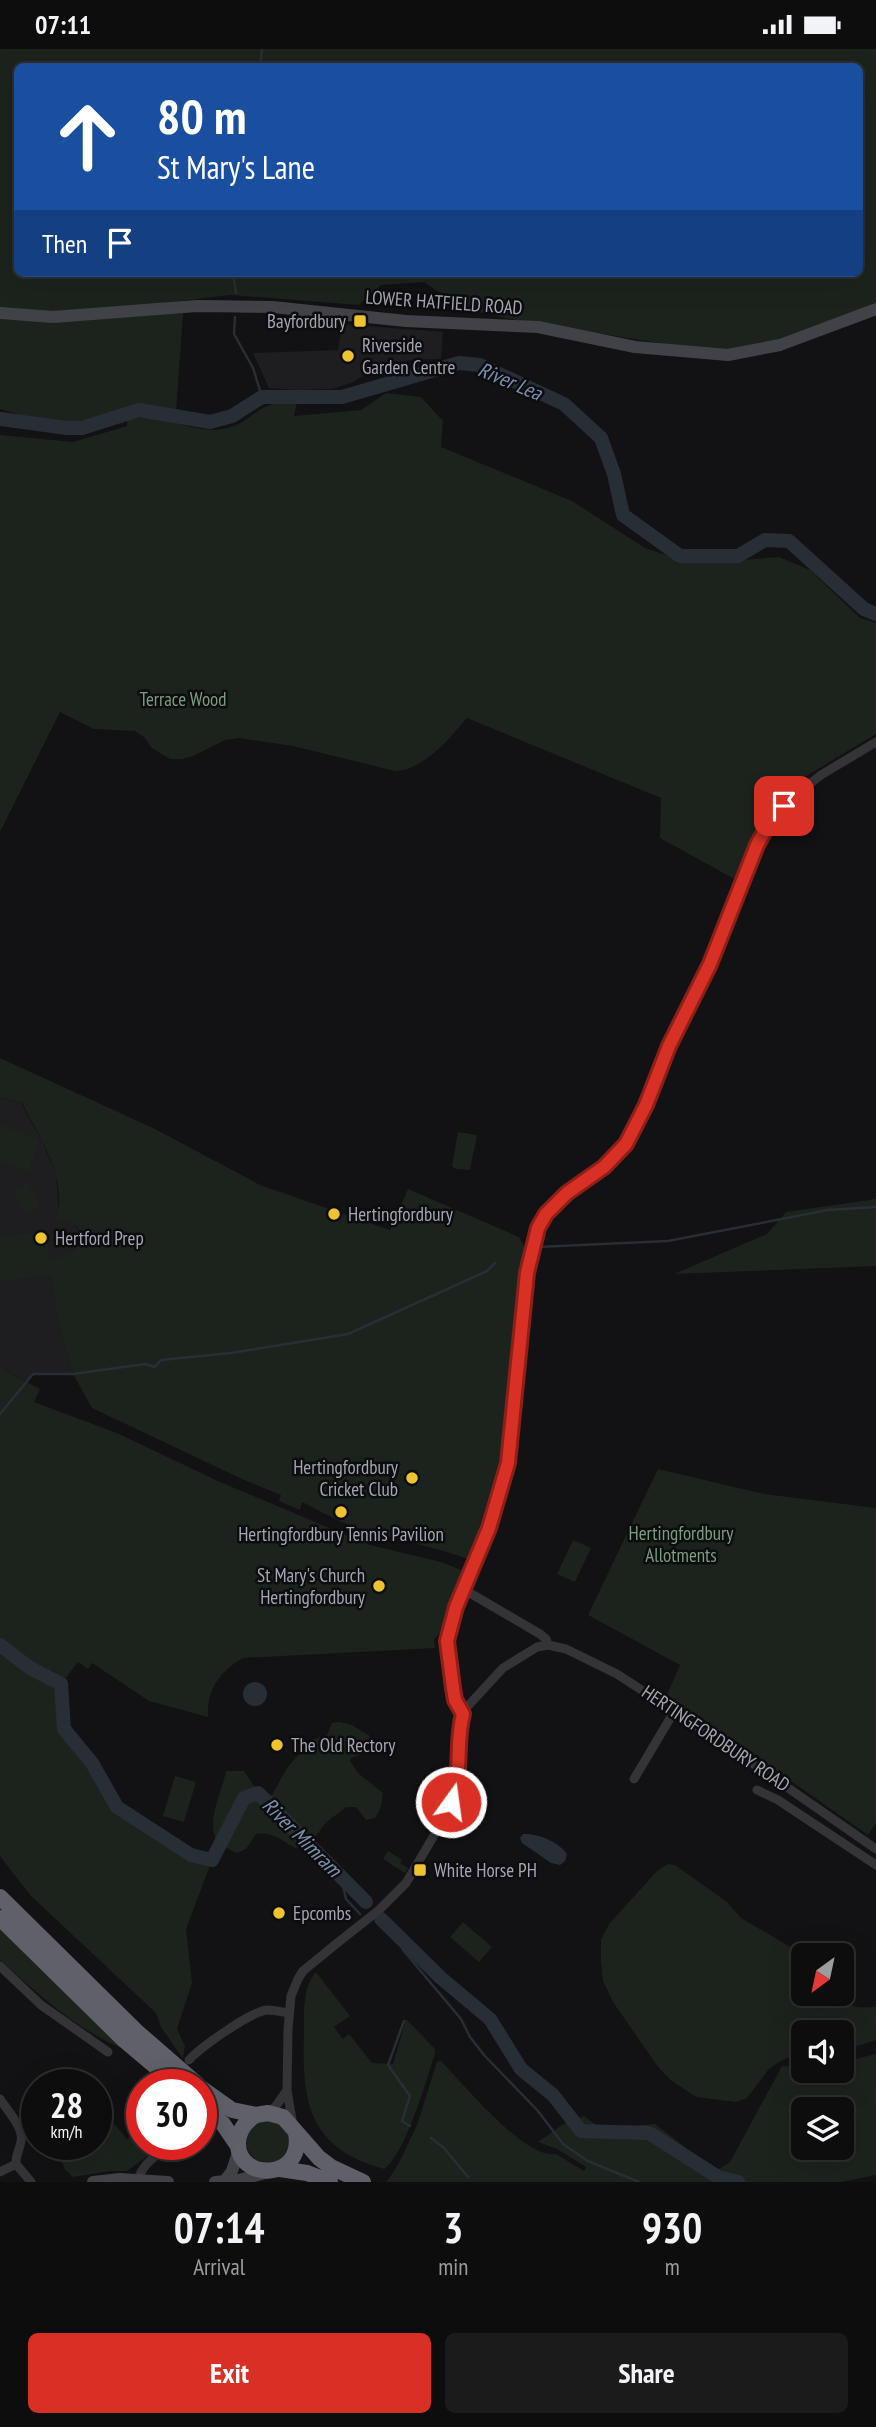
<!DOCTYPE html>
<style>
:root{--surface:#0e0d0e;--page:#1c1b1c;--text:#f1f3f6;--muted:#9b9c9e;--line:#2e2d2e;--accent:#d93025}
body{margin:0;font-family:"PT Sans Narrow",sans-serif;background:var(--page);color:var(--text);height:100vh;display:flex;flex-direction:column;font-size:26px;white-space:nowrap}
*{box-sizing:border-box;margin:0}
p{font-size:23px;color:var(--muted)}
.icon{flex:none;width:38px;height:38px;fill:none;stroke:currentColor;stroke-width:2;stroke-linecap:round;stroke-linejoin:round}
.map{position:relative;height:2133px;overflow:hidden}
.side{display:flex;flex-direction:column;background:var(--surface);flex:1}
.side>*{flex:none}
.guide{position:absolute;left:14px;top:14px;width:849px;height:214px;border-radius:10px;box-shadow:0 7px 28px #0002,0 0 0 2px var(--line);background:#1a4fa0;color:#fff;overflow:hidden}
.needle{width:46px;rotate:213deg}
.fabs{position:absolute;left:791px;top:1894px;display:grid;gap:14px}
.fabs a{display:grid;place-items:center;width:63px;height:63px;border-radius:10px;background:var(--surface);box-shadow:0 7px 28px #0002,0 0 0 2px var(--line);font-size:35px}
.speed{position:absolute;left:21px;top:2020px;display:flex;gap:14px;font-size:35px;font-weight:700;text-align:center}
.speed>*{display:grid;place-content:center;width:91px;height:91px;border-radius:50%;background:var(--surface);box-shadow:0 7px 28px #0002,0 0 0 2px var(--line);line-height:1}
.speed small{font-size:18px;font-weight:400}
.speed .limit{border:10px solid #d22;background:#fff;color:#111}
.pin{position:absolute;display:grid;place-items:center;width:60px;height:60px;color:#fff;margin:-30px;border-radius:14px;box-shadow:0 4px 10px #0006}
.me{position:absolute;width:77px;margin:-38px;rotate:14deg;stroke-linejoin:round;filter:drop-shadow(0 0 5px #0008)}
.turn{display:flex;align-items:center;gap:24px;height:147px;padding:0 28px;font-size:32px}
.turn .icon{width:91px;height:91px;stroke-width:2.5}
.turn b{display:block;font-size:49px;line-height:60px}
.then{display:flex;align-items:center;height:66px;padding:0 28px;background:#0003;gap:14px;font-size:26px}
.eta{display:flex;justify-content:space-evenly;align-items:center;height:119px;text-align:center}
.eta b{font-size:42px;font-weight:700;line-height:49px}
.button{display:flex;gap:14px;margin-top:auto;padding:14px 28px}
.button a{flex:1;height:80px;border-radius:10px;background:var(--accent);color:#fff;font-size:28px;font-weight:700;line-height:80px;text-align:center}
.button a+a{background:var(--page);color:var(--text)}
.status{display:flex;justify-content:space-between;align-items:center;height:49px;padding:0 35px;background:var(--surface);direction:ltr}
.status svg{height:19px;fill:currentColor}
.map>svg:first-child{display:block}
.built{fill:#1e1d20}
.green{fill:#1c231d;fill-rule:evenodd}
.water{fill:#282e36}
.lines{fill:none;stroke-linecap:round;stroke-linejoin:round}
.stream{stroke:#282e36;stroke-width:2.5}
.river{stroke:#282e36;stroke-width:14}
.street{stroke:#333338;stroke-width:9}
.secondary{stroke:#414248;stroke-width:12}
.highway{stroke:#5f6069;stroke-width:16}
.route-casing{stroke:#8d1f18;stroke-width:18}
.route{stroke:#d93025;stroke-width:12}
.poi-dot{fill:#edc32f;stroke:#0d0c0e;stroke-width:2.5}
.labels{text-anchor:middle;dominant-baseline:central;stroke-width:5;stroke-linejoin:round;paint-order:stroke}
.street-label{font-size:19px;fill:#a3a6b3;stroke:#0d0c0e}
.poi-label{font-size:19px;fill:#a3a6b3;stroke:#0d0c0e;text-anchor:start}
.park-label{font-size:19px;fill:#7a9e80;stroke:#0d0c0e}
.water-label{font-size:21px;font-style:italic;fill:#7a90ae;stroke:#0d0c0e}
</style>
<div class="status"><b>07:11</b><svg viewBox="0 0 49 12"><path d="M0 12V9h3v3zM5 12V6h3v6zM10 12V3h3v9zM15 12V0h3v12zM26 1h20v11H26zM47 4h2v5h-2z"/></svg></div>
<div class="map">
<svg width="876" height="2133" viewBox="0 0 876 2133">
<rect width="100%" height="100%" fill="#121113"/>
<path class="built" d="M342,275L443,283L441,310L410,311L374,321L351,334L332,340L298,341L269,339L253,304L338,301Z
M0,1048L21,1054L42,1092L56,1125L59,1161L80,1182L82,1187L78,1198L70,1205L65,1209L49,1211L58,1272L73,1325H34L27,1333L9,1324L0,1316Z"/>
<path class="green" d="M0,0H876V254L784,290L738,300H697L521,272L464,260L424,233L381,236L359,256L230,246L105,261L60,263L0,259ZM18,18H859V224H18Z
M183,264L176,362L135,356L92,371L67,374L24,367L0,360V270L52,273Z
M386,344L421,348L443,372L441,398L572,452L645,499L681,511H741L779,508L810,521L860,569L876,574V685L783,741L785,749L773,763L738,832L660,789L661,749L467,669C449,690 424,721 395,722L293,697L239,689L225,691L193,707L182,710H170L152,699L145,689L135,682L94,680L60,663L0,783V386L73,393L127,377V371C162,362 191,385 223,380C256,374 254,350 297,354L294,367L361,361Z
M0,1009L155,1080L260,1136L390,1181L408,1140L519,1188L528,1205L519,1253L511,1346L500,1409L470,1511C434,1497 395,1491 358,1479C339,1473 320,1462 302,1453L300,1461L279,1452L281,1446L242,1430L92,1359L73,1325L58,1272L51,1227L0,1232V1187L46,1182L50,1210C84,1207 96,1176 57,1170C67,1128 40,1089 22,1054L0,1048Z
M0,1075L40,1092L28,1123L0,1112Z
M458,1083L477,1086L470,1121L456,1120L452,1117Z
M28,1133L41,1157L26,1166L12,1142Z
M876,1150V1217L674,1225L767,1185L786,1163Z
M0,1316L9,1324L40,1340L34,1353L117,1384L220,1433L370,1496L441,1513L464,1522L447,1577L434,1590L435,1599L243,1609C221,1622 206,1640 208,1668L149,1652L92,1614L88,1620L78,1613L61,1635L64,1680L89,1711L117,1758L191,1806L212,1811L186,1880L192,1934L177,1980L185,1997L183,2010L161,1978L156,1964L30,1846L0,1807Z
M658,1420L764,1445L876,1459V1774L868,1786L721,1683L666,1648L680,1616L588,1566Z
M573,1491L591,1499L575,1533L557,1525Z
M339,1673L349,1675L369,1686L370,1690L365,1704L351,1709L350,1712L358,1724L383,1744L381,1758L375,1769L366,1771L356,1758H346C340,1764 333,1767 327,1773C313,1788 317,1792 295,1799C282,1791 271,1782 256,1785L246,1800L237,1804L217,1794C206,1770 221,1747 226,1722H244L254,1737L272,1746L287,1719L311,1691L327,1686L332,1674Z
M175,1727L196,1733L184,1773L163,1767Z
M388,1802L402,1811L400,1814L408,1819L405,1824L383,1810Z
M668,1815L675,1816L727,1853L741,1869L804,1906L803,1944H839C847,1960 860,1959 876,1958V1991L842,2002V1983H803V2008L787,2009L776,2015L769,2020L747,2049L736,2053L696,2048L672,2032L658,2018L613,1953L603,1932L601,1911V1891L609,1875L658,1821Z
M463,1873L492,1898L479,1913L450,1888Z
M0,1876L127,2001C78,1983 39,1945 0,1911Z
M316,1923L350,1967L334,1978L343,1990L349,1985L372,2014L393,2015L406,1970L435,2000V2004C427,2030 405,2106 384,2120C306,2098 302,2051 304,1980C304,1962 303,1937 316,1923Z
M876,2005V2126L841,2133H386C401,2115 407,2095 417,2076L437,2013L441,2012C463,2034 525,2111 556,2105L584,2122L586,2118L557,2100L538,2093L562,2076L584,2067L600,2079L655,2075L716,2122L730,2113L782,2017L803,2018V2021H842V2013ZM803,2060H842V2098H803Z
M96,2053L127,2090L142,2078V2095H164L127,2122H110L73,2128L65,2121L62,2113L78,2095H96Z
M246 2092a22 22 0 1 1 44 0a22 22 0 1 1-44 0Z"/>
<path class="water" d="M243 1645a12 12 0 1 1 24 0a12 12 0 1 1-24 0Z
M523,1785C538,1784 559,1793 567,1805L565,1812L560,1816L551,1814L522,1794L520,1789Z"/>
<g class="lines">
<path class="stream" d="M260,18L262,0
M233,224L236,244
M235,268L234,285L253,319L262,348
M538,1198L668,1192L828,1161L876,1158
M0,1365L33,1325H73L145,1315L155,1318L161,1311L231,1304L348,1285L487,1222L495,1214
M341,1827L346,1850L360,1865
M403,1901L461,1970L470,1988L484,2006L538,2062L563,2095L588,2112L639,2133
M404,1972L388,2016L410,2047L402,2072L410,2077
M431,2089L444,2099L468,2128"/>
<path class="river" d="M0,370L67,379H82L139,361L210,373L232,367L262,348H342L459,314L480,316L564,355L601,389L614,425L623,466L680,507H738L765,491L789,492L864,560L876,565
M0,1596L30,1619L61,1635L64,1680L92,1714L117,1758L191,1806L212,1811L244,1749L258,1744L366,1853
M381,1870L441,1929L490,1970L521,2020L553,2046L581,2082L649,2084L718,2128L738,2133"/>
<path class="street" d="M463,1540L540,1585L546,1590L548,1596
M463,1665L455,1651L453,1639L447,1592L456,1558L489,1479L508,1414L527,1224L538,1179L546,1165L567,1144L604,1118L618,1105L634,1081L646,1056L669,997L711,915L757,796L771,771L794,747L821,726L876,693
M634,1730L675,1661
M757,1741L778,1751L876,1816
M0,1917L41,1956L108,2003
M189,2011C201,1998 250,1963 267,1961C274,1961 282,1963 289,1964
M0,2050C7,2061 24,2079 21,2092C20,2101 15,2106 16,2115L0,2123
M268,2064L276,2057L287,2041
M293,2077L287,2041L288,1980L291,1947L298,1930L303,1922L336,1895L379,1861L406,1834L436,1783L457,1740L460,1679L467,1658L503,1619L537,1598L548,1596L566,1600L617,1625L732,1700L876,1800
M16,2115L31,2133
M138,2131C142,2115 158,2105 170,2095"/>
<path class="secondary" d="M0,264L53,268L197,257L273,258L406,272L538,278L635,298L728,306L780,296L876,260
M226,2130L232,2122L239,2101
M93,2133L120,2130L168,2133
M215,2133L239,2131L269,2123"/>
<path class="highway" d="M0,1848L136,1982L197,2035
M0,1869L124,1991L176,2035
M201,2039L232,2061L256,2066L268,2064L283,2068L319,2109L331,2118L363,2133
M201,2055L223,2075L238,2097
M256,2066C246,2072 239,2080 238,2093C237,2133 305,2132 296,2084
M280,2120L307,2124L330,2133"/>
</g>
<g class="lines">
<g class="route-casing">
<path id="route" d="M451,1753C463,1724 455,1695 463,1665L455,1651L453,1639L447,1592L456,1558L489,1479L508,1414L527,1224L538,1179L546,1165L567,1144L604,1118L626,1095L646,1056L669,997L710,915L757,796L771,771L784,757"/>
</g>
<use href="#route" class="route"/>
</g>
<g class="poi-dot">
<rect x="353" y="265" width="14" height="14" rx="3.5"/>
<circle cx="348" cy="307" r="7"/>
<circle cx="334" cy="1165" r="7"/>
<circle cx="41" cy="1189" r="7"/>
<circle cx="412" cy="1429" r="7"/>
<circle cx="341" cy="1463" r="7"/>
<circle cx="379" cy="1537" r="7"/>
<circle cx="277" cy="1696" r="7"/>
<rect x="413" y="1814" width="14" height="14" rx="3.5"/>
<circle cx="279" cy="1864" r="7"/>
</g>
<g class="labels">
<g class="street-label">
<text transform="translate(444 253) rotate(4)">LOWER HATFIELD ROAD</text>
<text transform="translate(716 1689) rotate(34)">HERTINGFORDBURY ROAD</text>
</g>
<g class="poi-label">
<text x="346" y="272" text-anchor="end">Bayfordbury</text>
<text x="362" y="296">Riverside<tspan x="362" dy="22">Garden Centre</tspan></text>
<text x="348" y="1165">Hertingfordbury</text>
<text x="55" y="1189">Hertford Prep</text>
<text x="398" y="1418" text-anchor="end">Hertingfordbury<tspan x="398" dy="22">Cricket Club</tspan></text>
<text x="341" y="1485" text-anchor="middle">Hertingfordbury Tennis Pavilion</text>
<text x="365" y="1526" text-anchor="end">St Mary's Church<tspan x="365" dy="22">Hertingfordbury</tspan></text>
<text x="291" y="1696">The Old Rectory</text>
<text x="434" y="1821">White Horse PH</text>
<text x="293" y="1864">Epcombs</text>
</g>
<g class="park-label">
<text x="183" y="650">Terrace Wood</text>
<text x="681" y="1484">Hertingfordbury<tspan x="681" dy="22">Allotments</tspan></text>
</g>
<g class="water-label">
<text transform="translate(510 332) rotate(23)">River Lea</text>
<text transform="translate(302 1788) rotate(45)">River Mimram</text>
</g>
</g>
</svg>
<div class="fabs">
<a><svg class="needle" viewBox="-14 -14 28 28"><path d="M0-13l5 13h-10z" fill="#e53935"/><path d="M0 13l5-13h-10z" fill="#9b9c9e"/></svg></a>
<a><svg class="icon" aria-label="sound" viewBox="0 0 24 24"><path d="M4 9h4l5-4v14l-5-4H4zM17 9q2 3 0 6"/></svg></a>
<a><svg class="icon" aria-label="layers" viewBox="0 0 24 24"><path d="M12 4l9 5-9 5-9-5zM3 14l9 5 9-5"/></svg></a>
</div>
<div class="speed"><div>28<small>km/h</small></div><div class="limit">30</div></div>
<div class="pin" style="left:784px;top:757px;background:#d93025"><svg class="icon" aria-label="arrive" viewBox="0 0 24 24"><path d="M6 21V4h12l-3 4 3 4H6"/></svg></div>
<svg class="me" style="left:451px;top:1753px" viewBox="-20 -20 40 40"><circle r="17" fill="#d93025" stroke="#fff" stroke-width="3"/><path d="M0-11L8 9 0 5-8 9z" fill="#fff"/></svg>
<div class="guide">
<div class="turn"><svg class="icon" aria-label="ahead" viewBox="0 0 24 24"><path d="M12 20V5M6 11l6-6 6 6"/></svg><div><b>80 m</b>St Mary's Lane</div></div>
<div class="then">Then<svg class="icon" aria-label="arrive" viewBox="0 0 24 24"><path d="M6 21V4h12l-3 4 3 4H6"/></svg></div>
</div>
</div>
<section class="side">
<div class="eta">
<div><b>07:14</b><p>Arrival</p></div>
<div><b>3</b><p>min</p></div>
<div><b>930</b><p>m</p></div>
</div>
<div class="button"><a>Exit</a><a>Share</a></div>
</section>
